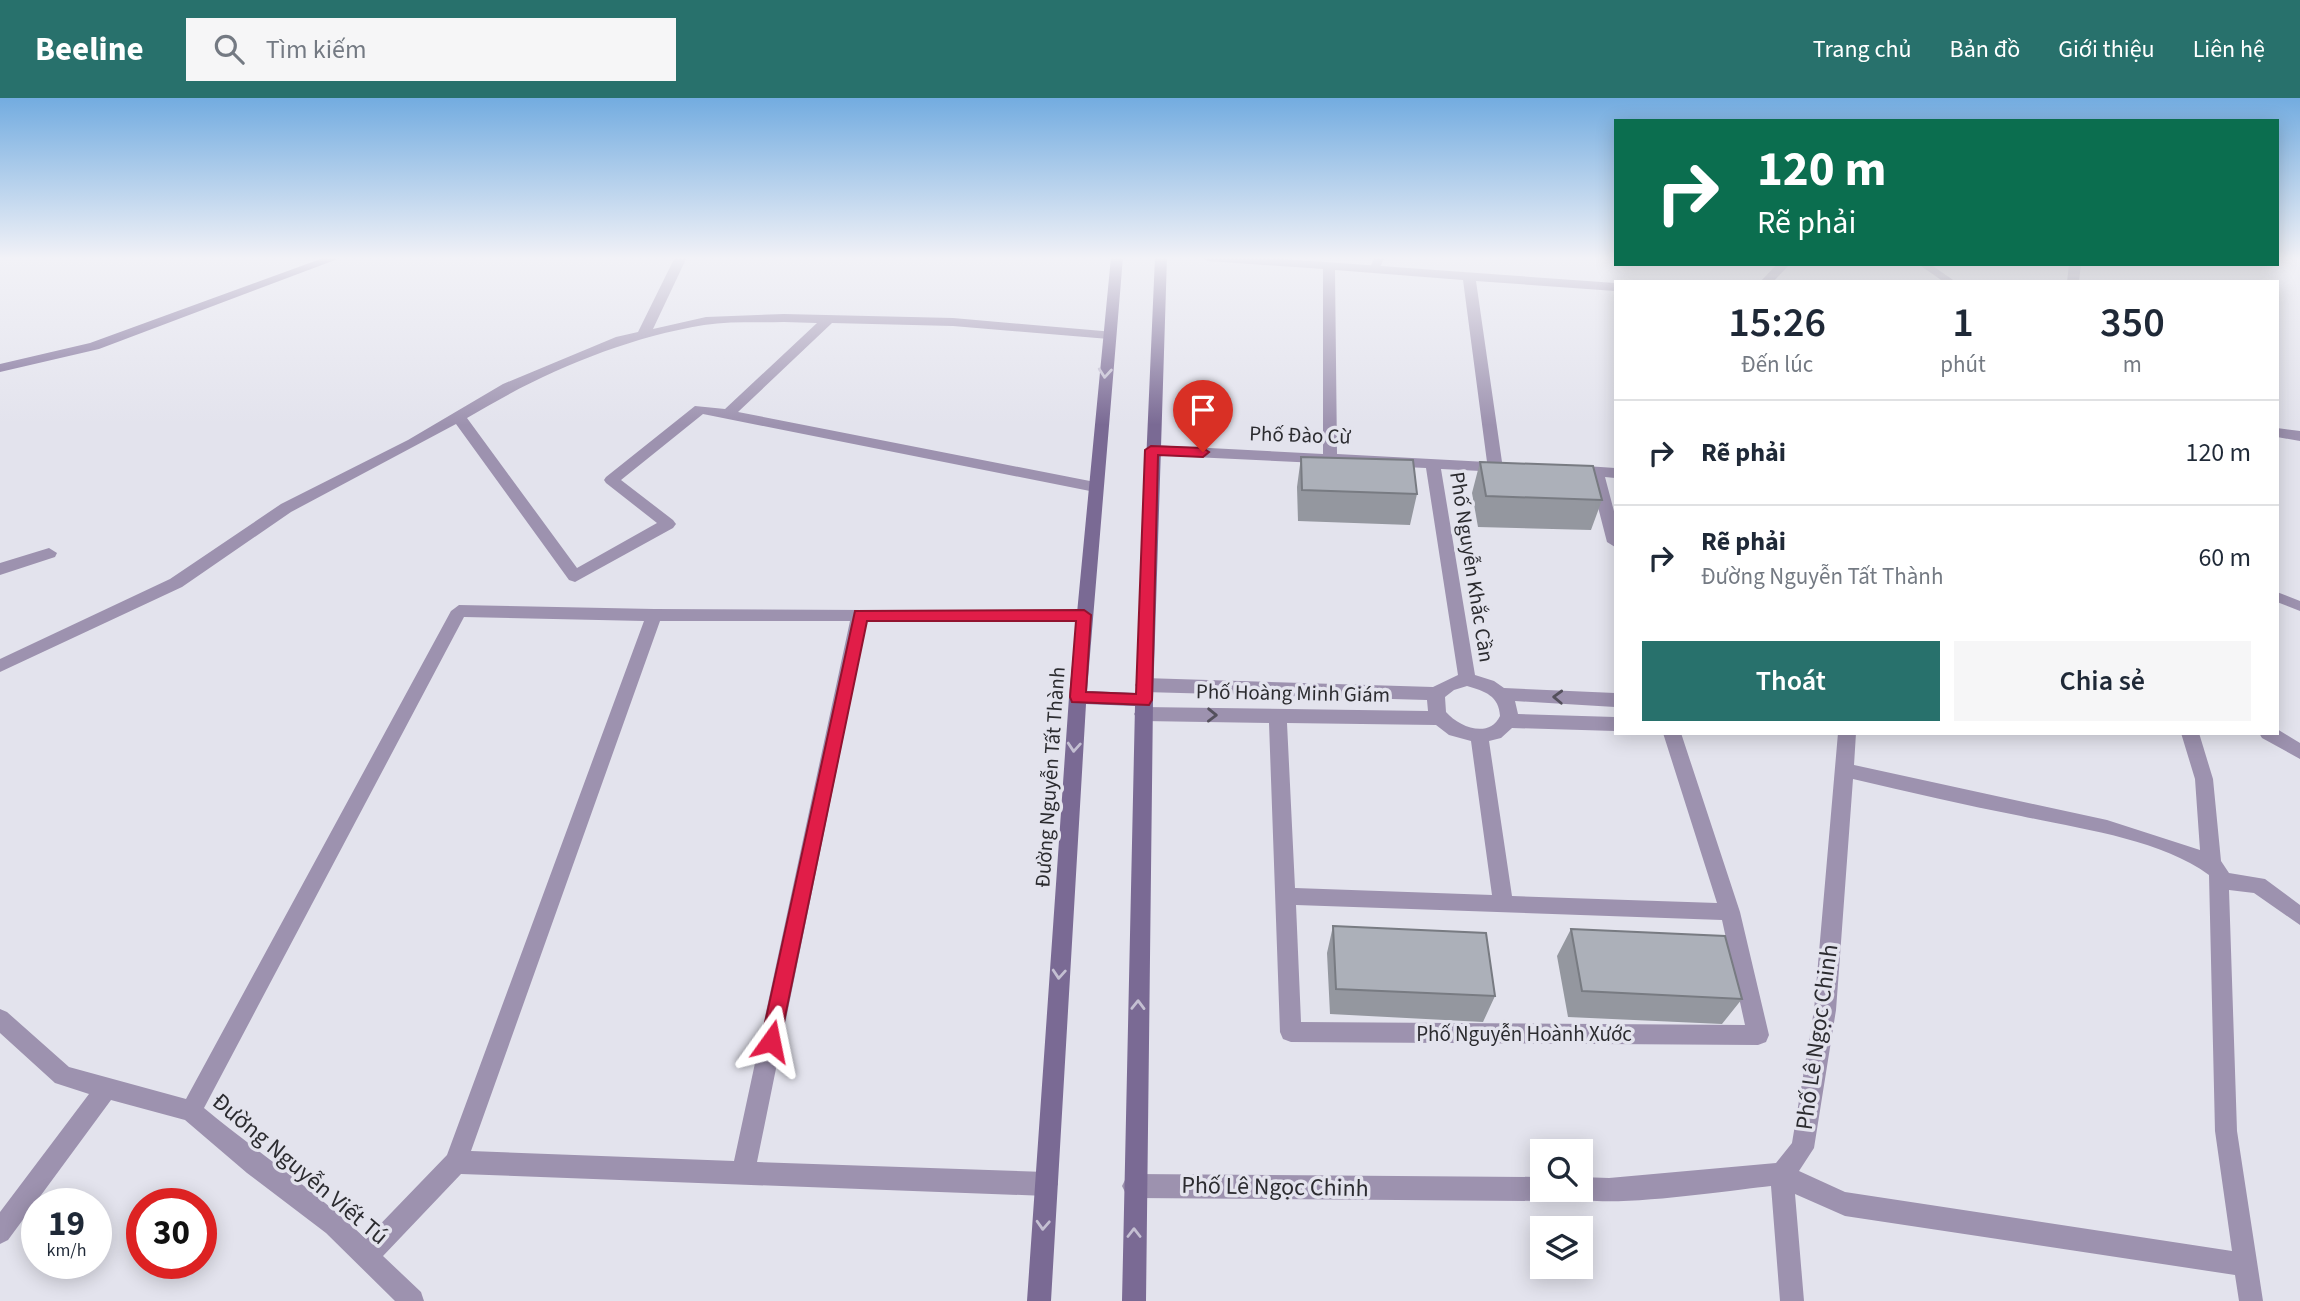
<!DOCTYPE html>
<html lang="vi">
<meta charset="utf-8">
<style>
:root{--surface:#fff;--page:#f6f6f7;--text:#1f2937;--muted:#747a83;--line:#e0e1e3;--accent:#28716c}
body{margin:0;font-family:"Source Sans 3",sans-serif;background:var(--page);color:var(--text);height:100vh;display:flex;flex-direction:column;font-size:26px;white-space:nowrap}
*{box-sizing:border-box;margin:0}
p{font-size:23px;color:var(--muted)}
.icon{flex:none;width:38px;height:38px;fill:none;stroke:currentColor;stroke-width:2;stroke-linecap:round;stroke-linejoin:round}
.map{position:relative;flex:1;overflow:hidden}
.drawer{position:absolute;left:1614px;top:182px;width:665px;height:455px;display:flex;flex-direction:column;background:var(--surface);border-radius:0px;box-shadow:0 4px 18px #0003}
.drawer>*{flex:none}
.guide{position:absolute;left:1614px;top:21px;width:665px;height:147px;border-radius:0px;box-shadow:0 4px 18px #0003;background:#0b6e4f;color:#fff;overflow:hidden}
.controls{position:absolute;left:1530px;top:1041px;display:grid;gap:14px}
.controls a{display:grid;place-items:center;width:63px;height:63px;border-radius:0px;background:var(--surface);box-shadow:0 4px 18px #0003;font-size:35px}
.speed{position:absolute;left:21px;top:1090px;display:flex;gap:14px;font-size:35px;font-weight:700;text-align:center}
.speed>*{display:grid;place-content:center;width:91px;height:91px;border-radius:50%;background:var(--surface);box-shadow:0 4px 18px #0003;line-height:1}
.speed small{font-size:18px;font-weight:400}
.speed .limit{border:10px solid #d22;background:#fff;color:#111}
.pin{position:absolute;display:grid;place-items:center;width:60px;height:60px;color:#fff;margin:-72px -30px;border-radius:50% 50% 50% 0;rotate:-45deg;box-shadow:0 0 7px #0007}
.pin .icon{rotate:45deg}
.me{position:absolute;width:77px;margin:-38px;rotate:12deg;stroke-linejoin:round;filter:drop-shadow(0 0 5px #0008)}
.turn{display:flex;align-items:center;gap:24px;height:147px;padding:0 28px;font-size:32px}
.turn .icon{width:91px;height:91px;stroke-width:2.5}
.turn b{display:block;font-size:49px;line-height:60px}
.eta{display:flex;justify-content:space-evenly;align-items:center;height:119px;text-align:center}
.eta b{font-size:42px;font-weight:600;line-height:49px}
.cta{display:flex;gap:14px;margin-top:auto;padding:14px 28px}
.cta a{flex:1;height:80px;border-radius:0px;background:var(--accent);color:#fff;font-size:28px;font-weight:600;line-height:80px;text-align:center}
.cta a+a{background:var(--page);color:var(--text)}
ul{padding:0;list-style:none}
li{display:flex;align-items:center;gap:21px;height:105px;padding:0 28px;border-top:2px solid var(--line)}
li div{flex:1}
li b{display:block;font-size:26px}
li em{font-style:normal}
header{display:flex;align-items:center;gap:42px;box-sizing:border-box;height:98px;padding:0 35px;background:var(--accent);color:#fff}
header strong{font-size:33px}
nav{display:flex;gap:38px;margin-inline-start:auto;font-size:24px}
.search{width:490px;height:63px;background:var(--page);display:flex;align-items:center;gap:18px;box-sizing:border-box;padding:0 24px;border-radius:0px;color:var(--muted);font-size:26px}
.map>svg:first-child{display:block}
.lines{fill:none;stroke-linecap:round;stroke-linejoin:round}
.lane{fill:#9d92af;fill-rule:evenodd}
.street{fill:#9d92af;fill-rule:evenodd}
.secondary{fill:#7a6a94;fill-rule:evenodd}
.wall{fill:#94979f}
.building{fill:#acb0b9;stroke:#787b82;stroke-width:2}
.oneway{stroke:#c4bfd2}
.oneway2{stroke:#54505c}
.route{fill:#e11d48;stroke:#92132f;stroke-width:2}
.labels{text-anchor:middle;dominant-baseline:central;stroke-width:7;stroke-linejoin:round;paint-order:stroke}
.street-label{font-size:21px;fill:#2c2c30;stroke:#e3e3ed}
.near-street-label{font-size:24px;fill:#2c2c30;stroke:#e3e3ed}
</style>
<header>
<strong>Beeline</strong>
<div class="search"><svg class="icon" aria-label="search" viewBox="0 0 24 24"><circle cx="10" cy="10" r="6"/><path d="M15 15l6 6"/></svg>Tìm kiếm</div>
<nav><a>Trang chủ</a><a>Bản đồ</a><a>Giới thiệu</a><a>Liên hệ</a></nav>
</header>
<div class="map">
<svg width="2300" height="1203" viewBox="0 0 2300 1203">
<rect width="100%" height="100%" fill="#e3e3ed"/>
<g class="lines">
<path class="lane" d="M1375,159H1385L1378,173L1374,174L1369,171Z
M1918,166H1930L1956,184H1944Z
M2277,494L2300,503V513L2277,504Z"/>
<path class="street" d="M675,159H687L653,231L706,219L784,216L953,220L1114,234V240L1109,241L953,228L832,225L738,314L1095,384L1103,389L1095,394L703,316L621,382L673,422L676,426L673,430L575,484L569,482L456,326L291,414L182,489L0,574V561L170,481L281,406L408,342L503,286L616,239L638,234ZM784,224L817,225L725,311L695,308L606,379L604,382L606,385L657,425L577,470L467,320C540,276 620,241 704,227C730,223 758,225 784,224Z
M1201,159H1255L1615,185V193L1476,183L1502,364L1508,369L1501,374L1441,371L1475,577L1494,583L1504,590L1615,595V609L1515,603L1518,616L1615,619V633L1512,630L1501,640L1489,643L1512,798L1717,805L1663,635H1681L1740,814L1769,937L1766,944L1758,947L1291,944L1283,941L1280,934L1269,625L1143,623L1137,621L1134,616L1137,611L1143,609L1428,613L1427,602L1144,594L1138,592L1135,587L1138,582L1144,580L1433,589L1458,577L1426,370L1151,357L1144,352L1151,347L1323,356V171L1207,163ZM1335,172L1463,182L1487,364L1337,356ZM1467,588C1485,593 1499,598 1500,618C1489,641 1459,629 1446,614L1445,599L1454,592ZM1287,625L1436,627L1449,637L1471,643L1492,797L1295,790ZM1296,807L1722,822L1745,927L1301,924Z
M1777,166H1790L1773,184H1760Z
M2069,166H2081L2079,184H2067Z
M2277,330L2300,333V343L2277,339Z
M1571,367L1615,370V380L1605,379L1615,417V449L1607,444L1590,378L1566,375L1564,372Z
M49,450L57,455L55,459L0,477V465Z
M459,507L654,511L1090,513L1092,517L1084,523H867L757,1064L1046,1074L1054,1078L1058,1086L1054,1094L1046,1098L461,1076L383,1158L421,1194L424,1203H395L326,1135L247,1075L185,1022L111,1002L8,1142L0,1146V1114L89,996L55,985L0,935V911L7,914L69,969L186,1001L451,513ZM464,519L644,523L447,1057L366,1141C316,1093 257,1054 204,1010ZM660,523H850L734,1063L471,1053Z
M2277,631L2300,645V661L2262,640L2259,635H2277Z
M1838,635H1856L1854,667L2107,722L2200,752L2195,681L2181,635H2199L2213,681L2221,763L2229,775L2265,781L2300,807V827L2254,795L2229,792L2237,1033L2263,1203H2239L2235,1177L1845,1118L1795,1096L1804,1203H1780L1771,1088C1731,1092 1603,1112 1572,1099L1569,1092H1580V1079L1609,1080L1776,1065L1792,1045L1814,912ZM1853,681C1909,694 1964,707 2021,718C2080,731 2160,741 2209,777L2215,1033L2232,1153L1845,1094L1799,1073L1814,1050L1836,912Z
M1134,1076L1542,1079V1092H1553L1550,1099L1542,1103L1134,1100L1126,1096L1122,1088L1126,1080Z"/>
<path class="secondary" d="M326,159H343L99,251L0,274V266L90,245Z
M1111,159H1123L1087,593L1136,595L1155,159H1167L1153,602L1146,1203H1122L1135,608L1086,606L1051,1203H1027L1069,599Z"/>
</g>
<path class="wall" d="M1301,359L1417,396L1410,427L1298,423L1297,389Z
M1480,364L1602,402L1591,432L1478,429L1472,395Z
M1333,828L1495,898L1483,924L1330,916L1327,855Z
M1571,831L1742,901L1722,926L1568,919L1557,858Z"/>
<path class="building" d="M1301,359L1413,362L1417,396L1302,392Z
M1480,364L1593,368L1602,402L1486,398Z
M1333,828L1486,835L1495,898L1336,891Z
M1571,831L1725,838L1742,901L1582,893Z"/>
<defs><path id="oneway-chevron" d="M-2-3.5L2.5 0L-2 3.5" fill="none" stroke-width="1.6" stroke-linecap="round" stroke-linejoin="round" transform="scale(1.75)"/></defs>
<g class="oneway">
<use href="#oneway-chevron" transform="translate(1105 275) rotate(95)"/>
<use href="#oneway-chevron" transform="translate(1074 649) rotate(94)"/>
<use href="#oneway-chevron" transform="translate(1059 876) rotate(94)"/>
<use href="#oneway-chevron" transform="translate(1138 907) rotate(-89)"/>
<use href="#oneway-chevron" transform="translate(1043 1127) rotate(93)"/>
<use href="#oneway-chevron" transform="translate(1134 1135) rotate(-90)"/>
</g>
<g class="oneway2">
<use href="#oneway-chevron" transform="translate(1558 599) rotate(-178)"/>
<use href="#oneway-chevron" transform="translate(1212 617) rotate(1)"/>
</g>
<linearGradient id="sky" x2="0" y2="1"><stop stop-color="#73ace0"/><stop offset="0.49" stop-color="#f2f2f7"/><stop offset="1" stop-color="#f2f2f7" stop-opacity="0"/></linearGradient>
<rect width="2300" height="327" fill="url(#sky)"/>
<path class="route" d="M1151,348L1203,350L1209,354L1203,359L1158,357L1152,602L1149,607L1072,604L1070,599L1076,523H867L780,943L777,950L771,952L764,950L761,943L855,513L1084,512L1091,517L1086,594L1136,596L1145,352Z"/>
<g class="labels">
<g class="street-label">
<text transform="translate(1300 337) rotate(2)">Phố Đào Cừ</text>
<text transform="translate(1472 469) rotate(81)">Phố Nguyễn Khắc Cần</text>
<text transform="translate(1293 595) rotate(1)">Phố Hoàng Minh Giám</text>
<text transform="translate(1050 679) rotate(-86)">Đường Nguyễn Tất Thành</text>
<text x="1524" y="936">Phố Nguyễn Hoành Xước</text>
</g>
<g class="near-street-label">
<text transform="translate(1817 939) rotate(-82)">Phố Lê Ngọc Chinh</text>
<text transform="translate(300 1071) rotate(40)">Đường Nguyễn Viết Tú</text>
<text transform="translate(1275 1089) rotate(1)">Phố Lê Ngọc Chinh</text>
</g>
</g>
</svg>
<div class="controls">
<a><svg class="icon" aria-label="search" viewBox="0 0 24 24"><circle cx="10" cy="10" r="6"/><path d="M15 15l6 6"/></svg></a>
<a><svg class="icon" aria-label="layers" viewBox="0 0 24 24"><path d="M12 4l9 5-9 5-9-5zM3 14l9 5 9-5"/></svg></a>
</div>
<div class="speed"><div>19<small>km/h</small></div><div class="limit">30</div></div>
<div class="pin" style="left:1203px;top:354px;background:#d93025"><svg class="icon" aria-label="arrive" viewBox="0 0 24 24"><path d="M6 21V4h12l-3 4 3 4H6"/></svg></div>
<svg class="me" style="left:771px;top:943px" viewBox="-20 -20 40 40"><path d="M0-17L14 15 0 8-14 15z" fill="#e11d48" stroke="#fff" stroke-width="4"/></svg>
<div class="guide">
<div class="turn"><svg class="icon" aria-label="right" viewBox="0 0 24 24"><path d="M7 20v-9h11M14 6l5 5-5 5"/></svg><div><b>120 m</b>Rẽ phải</div></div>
</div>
<section class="drawer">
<div class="eta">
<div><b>15:26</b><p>Đến lúc</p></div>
<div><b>1</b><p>phút</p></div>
<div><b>350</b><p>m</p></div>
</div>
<ul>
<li><svg class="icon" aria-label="right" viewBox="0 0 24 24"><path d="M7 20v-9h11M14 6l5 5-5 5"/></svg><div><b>Rẽ phải</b></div><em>120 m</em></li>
<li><svg class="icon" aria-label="right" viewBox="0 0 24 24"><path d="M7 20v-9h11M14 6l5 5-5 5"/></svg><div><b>Rẽ phải</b><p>Đường Nguyễn Tất Thành</p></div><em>60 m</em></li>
</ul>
<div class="cta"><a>Thoát</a><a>Chia sẻ</a></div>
</section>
</div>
